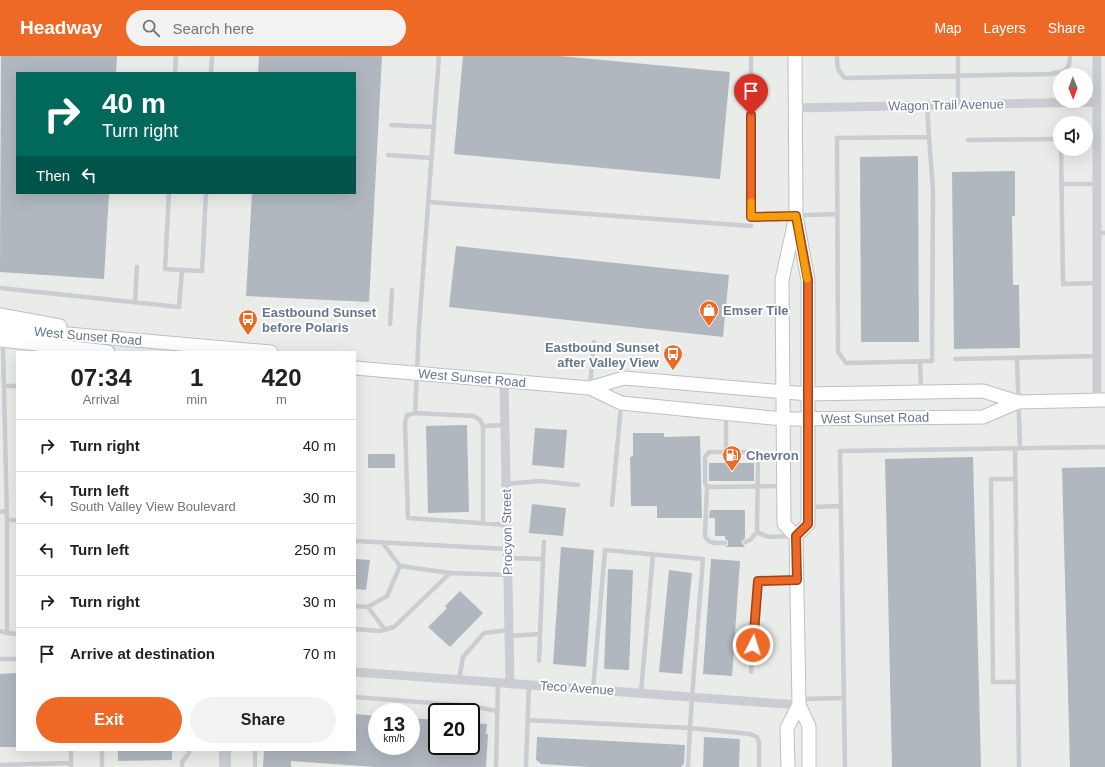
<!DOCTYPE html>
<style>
:root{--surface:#fff;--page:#f2f2f2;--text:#202124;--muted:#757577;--line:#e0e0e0;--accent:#ed6925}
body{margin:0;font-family:Arial,sans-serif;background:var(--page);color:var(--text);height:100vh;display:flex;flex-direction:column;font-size:15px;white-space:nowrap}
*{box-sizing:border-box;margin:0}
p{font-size:13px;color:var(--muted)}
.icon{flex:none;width:22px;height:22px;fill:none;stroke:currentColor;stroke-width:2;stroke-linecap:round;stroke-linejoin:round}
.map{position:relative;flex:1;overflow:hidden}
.drawer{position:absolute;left:16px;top:295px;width:340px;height:400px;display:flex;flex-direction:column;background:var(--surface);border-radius:0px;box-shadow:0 4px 16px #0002}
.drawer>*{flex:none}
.banner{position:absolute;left:16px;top:16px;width:340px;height:122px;border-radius:0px;box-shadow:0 4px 16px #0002;background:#00695c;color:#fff;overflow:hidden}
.needle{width:26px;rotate:179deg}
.tools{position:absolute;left:1053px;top:12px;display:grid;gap:8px}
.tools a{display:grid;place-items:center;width:40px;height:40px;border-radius:50%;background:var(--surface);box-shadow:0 4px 16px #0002;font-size:20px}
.speed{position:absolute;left:368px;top:647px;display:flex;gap:8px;font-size:20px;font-weight:700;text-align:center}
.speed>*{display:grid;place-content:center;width:52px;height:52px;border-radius:50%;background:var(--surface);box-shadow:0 4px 16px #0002;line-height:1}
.speed small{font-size:10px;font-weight:400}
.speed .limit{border:2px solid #111;border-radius:6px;background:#fff;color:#111}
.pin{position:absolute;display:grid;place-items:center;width:34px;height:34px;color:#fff;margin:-41px -17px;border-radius:50% 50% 50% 0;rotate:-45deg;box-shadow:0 0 4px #0007}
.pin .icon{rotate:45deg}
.me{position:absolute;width:44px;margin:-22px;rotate:5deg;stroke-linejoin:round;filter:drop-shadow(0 0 3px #0008)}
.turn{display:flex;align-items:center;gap:14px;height:84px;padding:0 20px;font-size:18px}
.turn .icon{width:52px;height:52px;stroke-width:2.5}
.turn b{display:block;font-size:28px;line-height:34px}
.then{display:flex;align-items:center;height:38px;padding:0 20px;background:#0003;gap:8px;font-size:15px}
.eta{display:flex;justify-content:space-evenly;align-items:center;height:68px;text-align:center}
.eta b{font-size:24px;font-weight:700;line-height:28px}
.button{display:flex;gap:8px;margin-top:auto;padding:8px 20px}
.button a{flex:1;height:46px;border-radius:24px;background:var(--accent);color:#fff;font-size:16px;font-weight:700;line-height:46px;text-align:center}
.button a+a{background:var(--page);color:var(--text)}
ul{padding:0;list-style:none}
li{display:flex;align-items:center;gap:12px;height:52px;padding:0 20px;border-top:1px solid var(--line)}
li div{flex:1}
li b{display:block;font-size:15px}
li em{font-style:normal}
header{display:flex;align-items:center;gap:24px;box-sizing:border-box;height:56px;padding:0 20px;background:var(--accent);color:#fff}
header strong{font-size:19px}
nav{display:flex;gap:22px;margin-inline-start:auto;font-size:14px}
.search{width:280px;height:36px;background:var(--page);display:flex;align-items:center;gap:10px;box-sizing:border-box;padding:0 14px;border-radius:22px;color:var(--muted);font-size:15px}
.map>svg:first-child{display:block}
.built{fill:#eaecea;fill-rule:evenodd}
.building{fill:#b0b7be}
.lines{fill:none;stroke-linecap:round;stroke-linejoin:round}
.secondary-casing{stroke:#bcc0c6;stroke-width:15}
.service{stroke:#cacdd1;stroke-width:4.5}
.minor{stroke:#cacdd1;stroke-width:9}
.tertiary{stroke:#cacdd1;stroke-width:12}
.secondary{stroke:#fff;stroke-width:13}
.route-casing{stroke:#9a4418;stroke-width:10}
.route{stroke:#ed6925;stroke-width:7}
.slow{stroke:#f59e0b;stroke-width:7}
.labels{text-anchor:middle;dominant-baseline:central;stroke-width:4;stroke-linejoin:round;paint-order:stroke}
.street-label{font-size:13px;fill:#67778a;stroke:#fff}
.poi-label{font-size:13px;font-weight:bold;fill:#67778a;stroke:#fff;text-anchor:start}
</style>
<header>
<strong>Headway</strong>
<div class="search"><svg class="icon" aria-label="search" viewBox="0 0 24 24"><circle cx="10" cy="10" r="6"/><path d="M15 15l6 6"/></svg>Search here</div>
<nav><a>Map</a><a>Layers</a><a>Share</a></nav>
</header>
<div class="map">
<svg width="1105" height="711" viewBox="0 0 1105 711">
<rect width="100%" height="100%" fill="#fafaf7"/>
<path class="built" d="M0,0H1105V711H0ZM17,17H355V137H17ZM1060,19H1086V45H1060ZM1060,67H1086V93H1060ZM17,296H355V694H17ZM377,656H411V690H377ZM437,656H471V690H437Z"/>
<path class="building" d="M1,0H117L116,17H17V137H109L104,223L0,216Z
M259,0H382L369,246L246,240L252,137H355V17H258Z
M463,0H560L730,16L720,123L454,98Z
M918,100L919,286H861L860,101Z
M1015,115V160H1012L1013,229H1019L1020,292L954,293L952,116Z
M456,190L729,219L723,281L449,251Z
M467,369L469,456L428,457L426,370Z
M535,372L567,374L564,412L532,409Z
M633,377H664V381L700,380L702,462H657V450H631L630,401L633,400Z
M368,398H395V412H368Z
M973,401L981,711H892L885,403Z
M709,407H754V425H709Z
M1105,411V711H1070L1062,412Z
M532,448L566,452L563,480L529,477Z
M710,454H745V482L741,486L745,491H725L728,489V485L725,483V480H715V462H709Z
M561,491L594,494L586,611L553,608Z
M355,503L370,504L366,534L355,533Z
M711,503L740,505L732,620L703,618Z
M608,513L633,514L629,614L604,613Z
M669,514L692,517L682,618L659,616Z
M460,535L483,557L450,591L428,571L447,552L445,550Z
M17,617V691H0V618Z
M355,658L377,660V690H411V662L437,664V690H471V667L487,668L486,678H488L486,711H376L291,705V711H263L264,694H355Z
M537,681L685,689L684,708L681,711H588L541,708L536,704Z
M704,681L740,683L739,711H703Z
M118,694H172V704L118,705Z"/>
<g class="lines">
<g class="secondary-casing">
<path id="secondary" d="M795,0L796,160L808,224V468L796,480
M796,160L782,224L784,468L796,480L799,649L809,670V711
M0,259L60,270
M0,272L271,296
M0,284L108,296
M355,312L590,332L624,322L808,338L983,335L1018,346L1105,344
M590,332L621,347L783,363L983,361L1018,346
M788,711L787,672L799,649"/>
</g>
<path class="service" d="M751,0V161L838,158
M837,0C837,10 837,15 845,22L1050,18C1064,16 1070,15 1070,0
M175,17L176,0
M211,17L212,0
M927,49L929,81L933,134L932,305L846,307L838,296L837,82L929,81
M958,49V0
M391,69L434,71
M968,84L1060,83
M1061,93L1063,228L1097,227
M388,99L432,102
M1061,128H1097
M169,137L165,213L182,214
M428,146L751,170
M1097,177H1105
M0,232L179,251L182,214L202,215L206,137
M135,246L137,211
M390,268L392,234
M3,292L7,464H17
M1017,302L1020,392
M955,303L1097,300
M920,305L921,335
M4,330H17
M590,330L594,286
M415,357L419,271L439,0
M505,369L483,370L480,364L474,360L415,357L407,359L405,367L408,462L507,469
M1015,392L1019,711
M726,396V360
M1015,423H991L993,626H1017
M506,428L540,425L578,429
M707,430L705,480C708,488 717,487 725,487
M783,430L711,431L707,430L705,427V401L709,396H754L757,397L758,400L757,474C762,484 782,480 792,480
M612,449L621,349
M810,451L841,450
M0,456L6,455
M7,464V577L17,578
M483,468V370
M355,485L507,493
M382,486L400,510L450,517L508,519
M745,486L750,484L757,476
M508,502L543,503L539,605
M543,503L544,486
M355,550L368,551L387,540L400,510
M368,551L385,574
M355,573L380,575L394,571L450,517
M0,575L7,577
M509,580L540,578
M0,603H17
M751,616L758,525L795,524
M459,624L463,601L484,577L509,574
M593,634L605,494L703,503L692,641L690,672L750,678L757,681L759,687V711
M641,637L653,498
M355,641L472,650L497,655
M800,643L844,642
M527,664L690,672L688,711
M71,694V711
M102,694V711
M0,709L71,707
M182,711V706L189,697V694
M255,711V694
M496,711L498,626
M526,711L529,629
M845,711L840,395L1105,391"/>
<path class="minor" d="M1097,0V345
M795,52L1097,46
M504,325L510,628
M355,616L799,649"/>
<path class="tertiary" d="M225,694V711"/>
<use href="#secondary" class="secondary"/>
</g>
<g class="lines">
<g class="route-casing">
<path id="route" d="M751,59V161L796,160L808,224V468L796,480L797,524L758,525L753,589"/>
</g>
<use href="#route" class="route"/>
<path class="slow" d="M751,146V161L796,160L807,223"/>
</g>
<defs>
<g id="shop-pin" transform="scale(1)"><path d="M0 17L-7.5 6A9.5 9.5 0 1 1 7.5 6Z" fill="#ed6925" stroke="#fff"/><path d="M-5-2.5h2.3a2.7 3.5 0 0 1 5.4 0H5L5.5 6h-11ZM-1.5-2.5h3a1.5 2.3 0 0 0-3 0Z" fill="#fff"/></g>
<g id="bus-pin" transform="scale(1)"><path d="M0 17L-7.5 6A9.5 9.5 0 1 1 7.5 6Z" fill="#ed6925" stroke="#fff"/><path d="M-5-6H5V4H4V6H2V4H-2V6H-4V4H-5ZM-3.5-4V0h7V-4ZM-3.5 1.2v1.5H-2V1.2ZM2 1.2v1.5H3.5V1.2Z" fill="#fff"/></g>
<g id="fuel-pin" transform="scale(1)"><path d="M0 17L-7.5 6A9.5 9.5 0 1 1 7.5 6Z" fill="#ed6925" stroke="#fff"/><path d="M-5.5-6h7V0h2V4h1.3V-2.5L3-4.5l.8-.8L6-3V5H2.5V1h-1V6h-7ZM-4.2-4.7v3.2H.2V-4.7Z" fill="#fff"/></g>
</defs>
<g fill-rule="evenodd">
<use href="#shop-pin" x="709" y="254"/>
<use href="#bus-pin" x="248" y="263"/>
<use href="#bus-pin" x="673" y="298"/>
<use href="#fuel-pin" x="732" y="399"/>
</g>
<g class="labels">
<g class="street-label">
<text transform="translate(946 49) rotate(-1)">Wagon Trail Avenue</text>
<text transform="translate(88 280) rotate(5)">West Sunset Road</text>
<text transform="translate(472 322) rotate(5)">West Sunset Road</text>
<text transform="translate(875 362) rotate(-1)">West Sunset Road</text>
<text transform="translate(507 476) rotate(-91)">Procyon Street</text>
<text transform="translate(577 632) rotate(4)">Teco Avenue</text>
</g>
<g class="poi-label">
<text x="723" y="254">Emser Tile</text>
<text x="262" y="256">Eastbound Sunset<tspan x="262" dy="15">before Polaris</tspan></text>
<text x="659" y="291" text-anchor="end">Eastbound Sunset<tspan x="659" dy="15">after Valley View</tspan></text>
<text x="746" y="399">Chevron</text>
</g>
</g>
</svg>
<div class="tools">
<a><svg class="needle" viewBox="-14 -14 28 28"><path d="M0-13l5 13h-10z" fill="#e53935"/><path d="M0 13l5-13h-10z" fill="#757577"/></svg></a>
<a><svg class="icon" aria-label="sound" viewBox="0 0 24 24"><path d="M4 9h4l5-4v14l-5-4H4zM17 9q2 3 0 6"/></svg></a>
</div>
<div class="speed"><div>13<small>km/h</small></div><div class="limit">20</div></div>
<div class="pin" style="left:751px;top:59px;background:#d93025"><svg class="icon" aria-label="arrive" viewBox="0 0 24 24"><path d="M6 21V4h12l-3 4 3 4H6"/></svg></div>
<svg class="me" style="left:753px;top:589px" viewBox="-20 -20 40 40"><circle r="17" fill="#ed6925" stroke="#fff" stroke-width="3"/><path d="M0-11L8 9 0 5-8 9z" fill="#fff"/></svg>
<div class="banner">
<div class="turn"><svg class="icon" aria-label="right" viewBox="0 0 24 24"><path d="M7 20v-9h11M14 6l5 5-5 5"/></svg><div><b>40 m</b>Turn right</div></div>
<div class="then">Then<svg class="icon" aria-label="left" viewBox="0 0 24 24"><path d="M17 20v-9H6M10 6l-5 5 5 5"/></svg></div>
</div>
<section class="drawer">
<div class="eta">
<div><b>07:34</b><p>Arrival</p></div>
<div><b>1</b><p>min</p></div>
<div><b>420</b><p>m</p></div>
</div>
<ul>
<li><svg class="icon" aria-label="right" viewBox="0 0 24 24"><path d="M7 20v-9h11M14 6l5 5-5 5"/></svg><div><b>Turn right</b></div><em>40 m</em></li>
<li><svg class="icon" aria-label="left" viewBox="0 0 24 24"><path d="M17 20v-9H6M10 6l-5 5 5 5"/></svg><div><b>Turn left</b><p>South Valley View Boulevard</p></div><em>30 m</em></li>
<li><svg class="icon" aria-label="left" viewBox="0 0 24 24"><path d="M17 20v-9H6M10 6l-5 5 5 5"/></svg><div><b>Turn left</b></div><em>250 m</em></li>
<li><svg class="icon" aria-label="right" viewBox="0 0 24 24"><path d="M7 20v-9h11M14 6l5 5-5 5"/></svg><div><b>Turn right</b></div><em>30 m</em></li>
<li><svg class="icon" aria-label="arrive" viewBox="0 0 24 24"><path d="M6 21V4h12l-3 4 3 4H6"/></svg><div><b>Arrive at destination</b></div><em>70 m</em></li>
</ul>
<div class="button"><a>Exit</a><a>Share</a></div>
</section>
</div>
